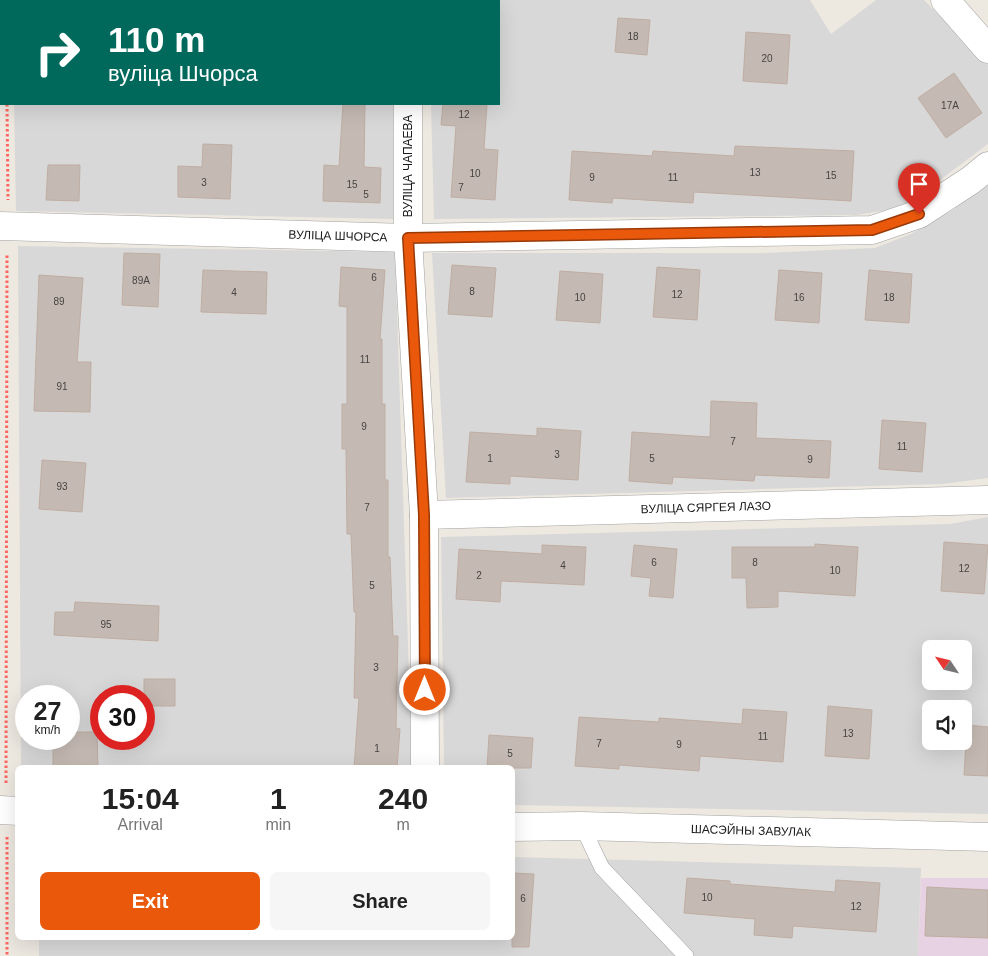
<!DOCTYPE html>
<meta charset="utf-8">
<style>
:root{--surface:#fff;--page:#f6f6f6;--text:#222;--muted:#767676;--accent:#ea580c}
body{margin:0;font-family:Helvetica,sans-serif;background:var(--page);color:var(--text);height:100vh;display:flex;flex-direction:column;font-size:19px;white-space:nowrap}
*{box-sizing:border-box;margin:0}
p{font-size:16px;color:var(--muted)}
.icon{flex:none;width:28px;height:28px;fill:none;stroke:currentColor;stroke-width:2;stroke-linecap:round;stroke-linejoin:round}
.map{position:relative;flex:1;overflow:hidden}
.panel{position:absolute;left:15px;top:765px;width:500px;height:175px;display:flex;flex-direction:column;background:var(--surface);border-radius:8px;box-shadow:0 5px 20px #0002}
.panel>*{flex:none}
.top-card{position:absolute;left:0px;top:0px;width:500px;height:105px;box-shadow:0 5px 20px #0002;background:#00695c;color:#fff;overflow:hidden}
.needle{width:32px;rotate:305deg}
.fabs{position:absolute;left:922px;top:640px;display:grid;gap:10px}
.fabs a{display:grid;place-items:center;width:50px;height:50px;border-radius:8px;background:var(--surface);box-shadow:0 5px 20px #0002;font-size:25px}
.speed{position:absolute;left:15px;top:685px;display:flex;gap:10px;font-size:25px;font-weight:700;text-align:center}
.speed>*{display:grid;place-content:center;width:65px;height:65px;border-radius:50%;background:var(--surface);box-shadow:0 5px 20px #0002;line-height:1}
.speed small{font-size:12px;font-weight:400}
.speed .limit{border:8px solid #d22;background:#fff;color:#111}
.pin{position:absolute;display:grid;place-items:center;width:42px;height:42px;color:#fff;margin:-51px -21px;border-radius:50% 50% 50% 0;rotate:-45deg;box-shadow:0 0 5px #0007}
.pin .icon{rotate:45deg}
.me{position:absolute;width:55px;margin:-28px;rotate:0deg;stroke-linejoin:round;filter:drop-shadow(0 0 4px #0008)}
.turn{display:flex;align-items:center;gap:18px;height:105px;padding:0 25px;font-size:22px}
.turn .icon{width:65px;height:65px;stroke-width:2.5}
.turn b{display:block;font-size:35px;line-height:42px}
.eta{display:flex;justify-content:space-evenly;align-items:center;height:85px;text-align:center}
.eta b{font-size:30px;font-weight:700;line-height:35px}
.cta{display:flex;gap:10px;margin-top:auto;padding:10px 25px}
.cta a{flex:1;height:58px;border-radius:8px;background:var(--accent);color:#fff;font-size:20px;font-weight:700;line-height:58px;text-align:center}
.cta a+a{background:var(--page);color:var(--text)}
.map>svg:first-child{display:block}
.residential{fill:#d9d8d8;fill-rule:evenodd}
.industrial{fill:#e7d2e4}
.building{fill:#c5bab3;stroke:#bfada2}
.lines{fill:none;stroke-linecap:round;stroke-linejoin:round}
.service-casing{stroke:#a2a2a2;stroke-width:16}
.minor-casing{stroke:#a2a2a2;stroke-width:29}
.path{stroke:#ff6660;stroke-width:3;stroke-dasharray:2.5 2.5;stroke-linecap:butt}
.service{stroke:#fff;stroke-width:15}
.minor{stroke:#fff;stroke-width:28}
.route-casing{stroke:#983908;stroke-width:12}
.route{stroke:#ea580c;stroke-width:9}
.labels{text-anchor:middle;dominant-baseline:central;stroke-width:4;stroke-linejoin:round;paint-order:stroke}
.number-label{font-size:10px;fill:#464341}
.street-label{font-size:12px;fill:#1b1b1b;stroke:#fff}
</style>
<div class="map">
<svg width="988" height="956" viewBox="0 0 988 956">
<rect width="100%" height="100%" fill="#ede8e0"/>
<path class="residential" d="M12,0H392V1H12Z
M429,0H810L831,34L876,0H924L988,65V144L904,207L857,215L434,219L431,104H499V1Z
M14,104H393V219L16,211Z
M988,182V478L942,484L446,498L432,253H764L875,248L911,234L953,210Z
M18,246L395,252L412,767H21ZM26,696H69V739H26ZM101,696H144V739H101Z
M988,517V814L513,805L512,768L444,767L441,537L950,524ZM931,649H964V681H931ZM931,709H964V741H931Z
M513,857L921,868L918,956H39V938H512Z"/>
<path class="industrial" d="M921,878H988V956H918Z"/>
<path class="building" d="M618,18L650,20L647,55L615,52Z
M746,32L790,35L787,84L743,81Z
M954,73L982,113L946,138L918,98Z
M343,104H365L364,167L381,168L380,203L323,201L324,165L339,166Z
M443,104H487L484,149L498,150L495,200L451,197L456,126L441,125Z
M203,144L232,145L230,199L178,197V166L202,167Z
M735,146L854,151L851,201L694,192L693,203L613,198L612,203L569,200L572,151L652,156L653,151L734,156Z
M48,165H80L79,201L46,200Z
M124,253L160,254L158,307L122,305Z
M452,265L496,268L492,317L448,314Z
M341,267L385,270L380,339H382V404H385V480H388V557H390L393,636H398L396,728L400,729L397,768H354L359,698H354L356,612H354L351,534H347L346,449H342V404H347V307L339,306Z
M657,267L700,270L697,320L653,317Z
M203,270L267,272L266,314L201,312Z
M779,270L822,273L819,323L775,320Z
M869,270L912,274L909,323L865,320Z
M560,271L603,274L600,323L556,320Z
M39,275L83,278L77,362H91L90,412L34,411Z
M711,401L757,403L756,438L831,441L829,478L755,475L754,481L673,477L672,484L629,481L632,432L710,437Z
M882,420L926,423L922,472L879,469Z
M537,428L581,431L578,480L510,476V484L466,482L470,432L537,436Z
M42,460L86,463L82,512L39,509Z
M944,542L988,545L984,594L941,591Z
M815,544L858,547L855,596L778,591V607L747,608L746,578H732V547H815Z
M542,545L586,547L584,585L501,581L500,602L456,599L459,549L542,554Z
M634,545L677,549L673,598L649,596L651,578L631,576Z
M75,602L159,606L158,641L54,635L55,612H74Z
M144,679H175V706H144Z
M828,706L872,710L869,759L825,756Z
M743,709L787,712L783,762L700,756L699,771L619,765V769L575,766L579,717L659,722V718L742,724Z
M967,725L988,727V776L964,775Z
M69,732H97L98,768H53V739H69Z
M489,735L533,738L531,768H487Z
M512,873L534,874L529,947H512Z
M687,878L730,881V884L835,892L836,880L880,883L876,932L793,926L792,938L754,935L755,919L684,913Z
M927,887L988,890V938L925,936Z"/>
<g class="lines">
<g class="service-casing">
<path id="service" d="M582,826L602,868L686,956"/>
</g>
<g class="minor-casing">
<g id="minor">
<path d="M408,0V1"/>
<path d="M945,0L988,49"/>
<path d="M408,104V238L424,515L425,768"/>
<path id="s1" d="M0,226L408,238L872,230L919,214L971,180L988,166"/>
<path id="s2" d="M424,515L988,500"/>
<path d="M0,810L18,811"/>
<path id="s3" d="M512,827L582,826L988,837"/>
</g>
</g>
<path class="path" d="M6,0V1
M7,104L8,200
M6,783L7,254
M7,837V956"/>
<use href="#service" class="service"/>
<use href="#minor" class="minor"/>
</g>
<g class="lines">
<g class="route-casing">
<path id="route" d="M425,690L424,515L408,238L872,230L919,214"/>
</g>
<use href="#route" class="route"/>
</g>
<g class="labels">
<g class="number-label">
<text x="633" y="36">18</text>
<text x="767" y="58">20</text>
<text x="950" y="105">17А</text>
<text x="464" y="114">12</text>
<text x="755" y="172">13</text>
<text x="475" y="173">10</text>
<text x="831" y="175">15</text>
<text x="592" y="177">9</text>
<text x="673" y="177">11</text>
<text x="204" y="182">3</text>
<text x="352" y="184">15</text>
<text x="461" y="187">7</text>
<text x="366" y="194">5</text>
<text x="374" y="277">6</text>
<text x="141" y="280">89А</text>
<text x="472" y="291">8</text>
<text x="234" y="292">4</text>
<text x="677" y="294">12</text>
<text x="580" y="297">10</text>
<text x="799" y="297">16</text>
<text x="889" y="297">18</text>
<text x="59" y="301">89</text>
<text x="365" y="359">11</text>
<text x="62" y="386">91</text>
<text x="364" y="426">9</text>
<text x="733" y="441">7</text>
<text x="902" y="446">11</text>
<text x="557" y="454">3</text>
<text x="490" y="458">1</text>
<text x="652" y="458">5</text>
<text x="810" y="459">9</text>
<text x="62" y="486">93</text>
<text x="367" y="507">7</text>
<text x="654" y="562">6</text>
<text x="755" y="562">8</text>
<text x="563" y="565">4</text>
<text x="964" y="568">12</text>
<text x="835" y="570">10</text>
<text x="479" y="575">2</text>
<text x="372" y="585">5</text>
<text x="106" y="624">95</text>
<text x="376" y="667">3</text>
<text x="848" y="733">13</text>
<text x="763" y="736">11</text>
<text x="599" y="743">7</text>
<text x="679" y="744">9</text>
<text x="377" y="748">1</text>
<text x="510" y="753">5</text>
<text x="707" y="897">10</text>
<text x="523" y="898">6</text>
<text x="856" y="906">12</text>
</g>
<g class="street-label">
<text transform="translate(408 166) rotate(-90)">ВУЛІЦА ЧАПАЕВА</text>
<text stroke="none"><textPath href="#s1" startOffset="338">ВУЛІЦА ШЧОРСА</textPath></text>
<text stroke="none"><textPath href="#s2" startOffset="282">ВУЛІЦА СЯРГЕЯ ЛАЗО</textPath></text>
<text stroke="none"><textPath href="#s3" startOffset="239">ШАСЭЙНЫ ЗАВУЛАК</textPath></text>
</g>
</g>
</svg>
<div class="fabs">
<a><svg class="needle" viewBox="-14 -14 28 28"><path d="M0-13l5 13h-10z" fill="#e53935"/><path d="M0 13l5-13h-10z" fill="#767676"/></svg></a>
<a><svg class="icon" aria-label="sound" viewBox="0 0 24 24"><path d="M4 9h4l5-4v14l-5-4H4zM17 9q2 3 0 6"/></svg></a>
</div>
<div class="speed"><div>27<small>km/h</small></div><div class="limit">30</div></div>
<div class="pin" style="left:919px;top:214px;background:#d93025"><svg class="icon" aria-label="arrive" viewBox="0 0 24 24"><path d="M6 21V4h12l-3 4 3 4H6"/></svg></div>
<svg class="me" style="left:425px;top:690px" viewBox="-20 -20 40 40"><circle r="17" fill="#ea580c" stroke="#fff" stroke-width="3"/><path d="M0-11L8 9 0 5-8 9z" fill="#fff"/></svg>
<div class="top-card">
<div class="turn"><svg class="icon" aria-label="right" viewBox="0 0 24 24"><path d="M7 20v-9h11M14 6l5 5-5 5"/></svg><div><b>110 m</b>вуліца Шчорса</div></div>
</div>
<section class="panel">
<div class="eta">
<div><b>15:04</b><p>Arrival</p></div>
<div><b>1</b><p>min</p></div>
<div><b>240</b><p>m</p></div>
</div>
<div class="cta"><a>Exit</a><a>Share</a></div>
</section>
</div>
